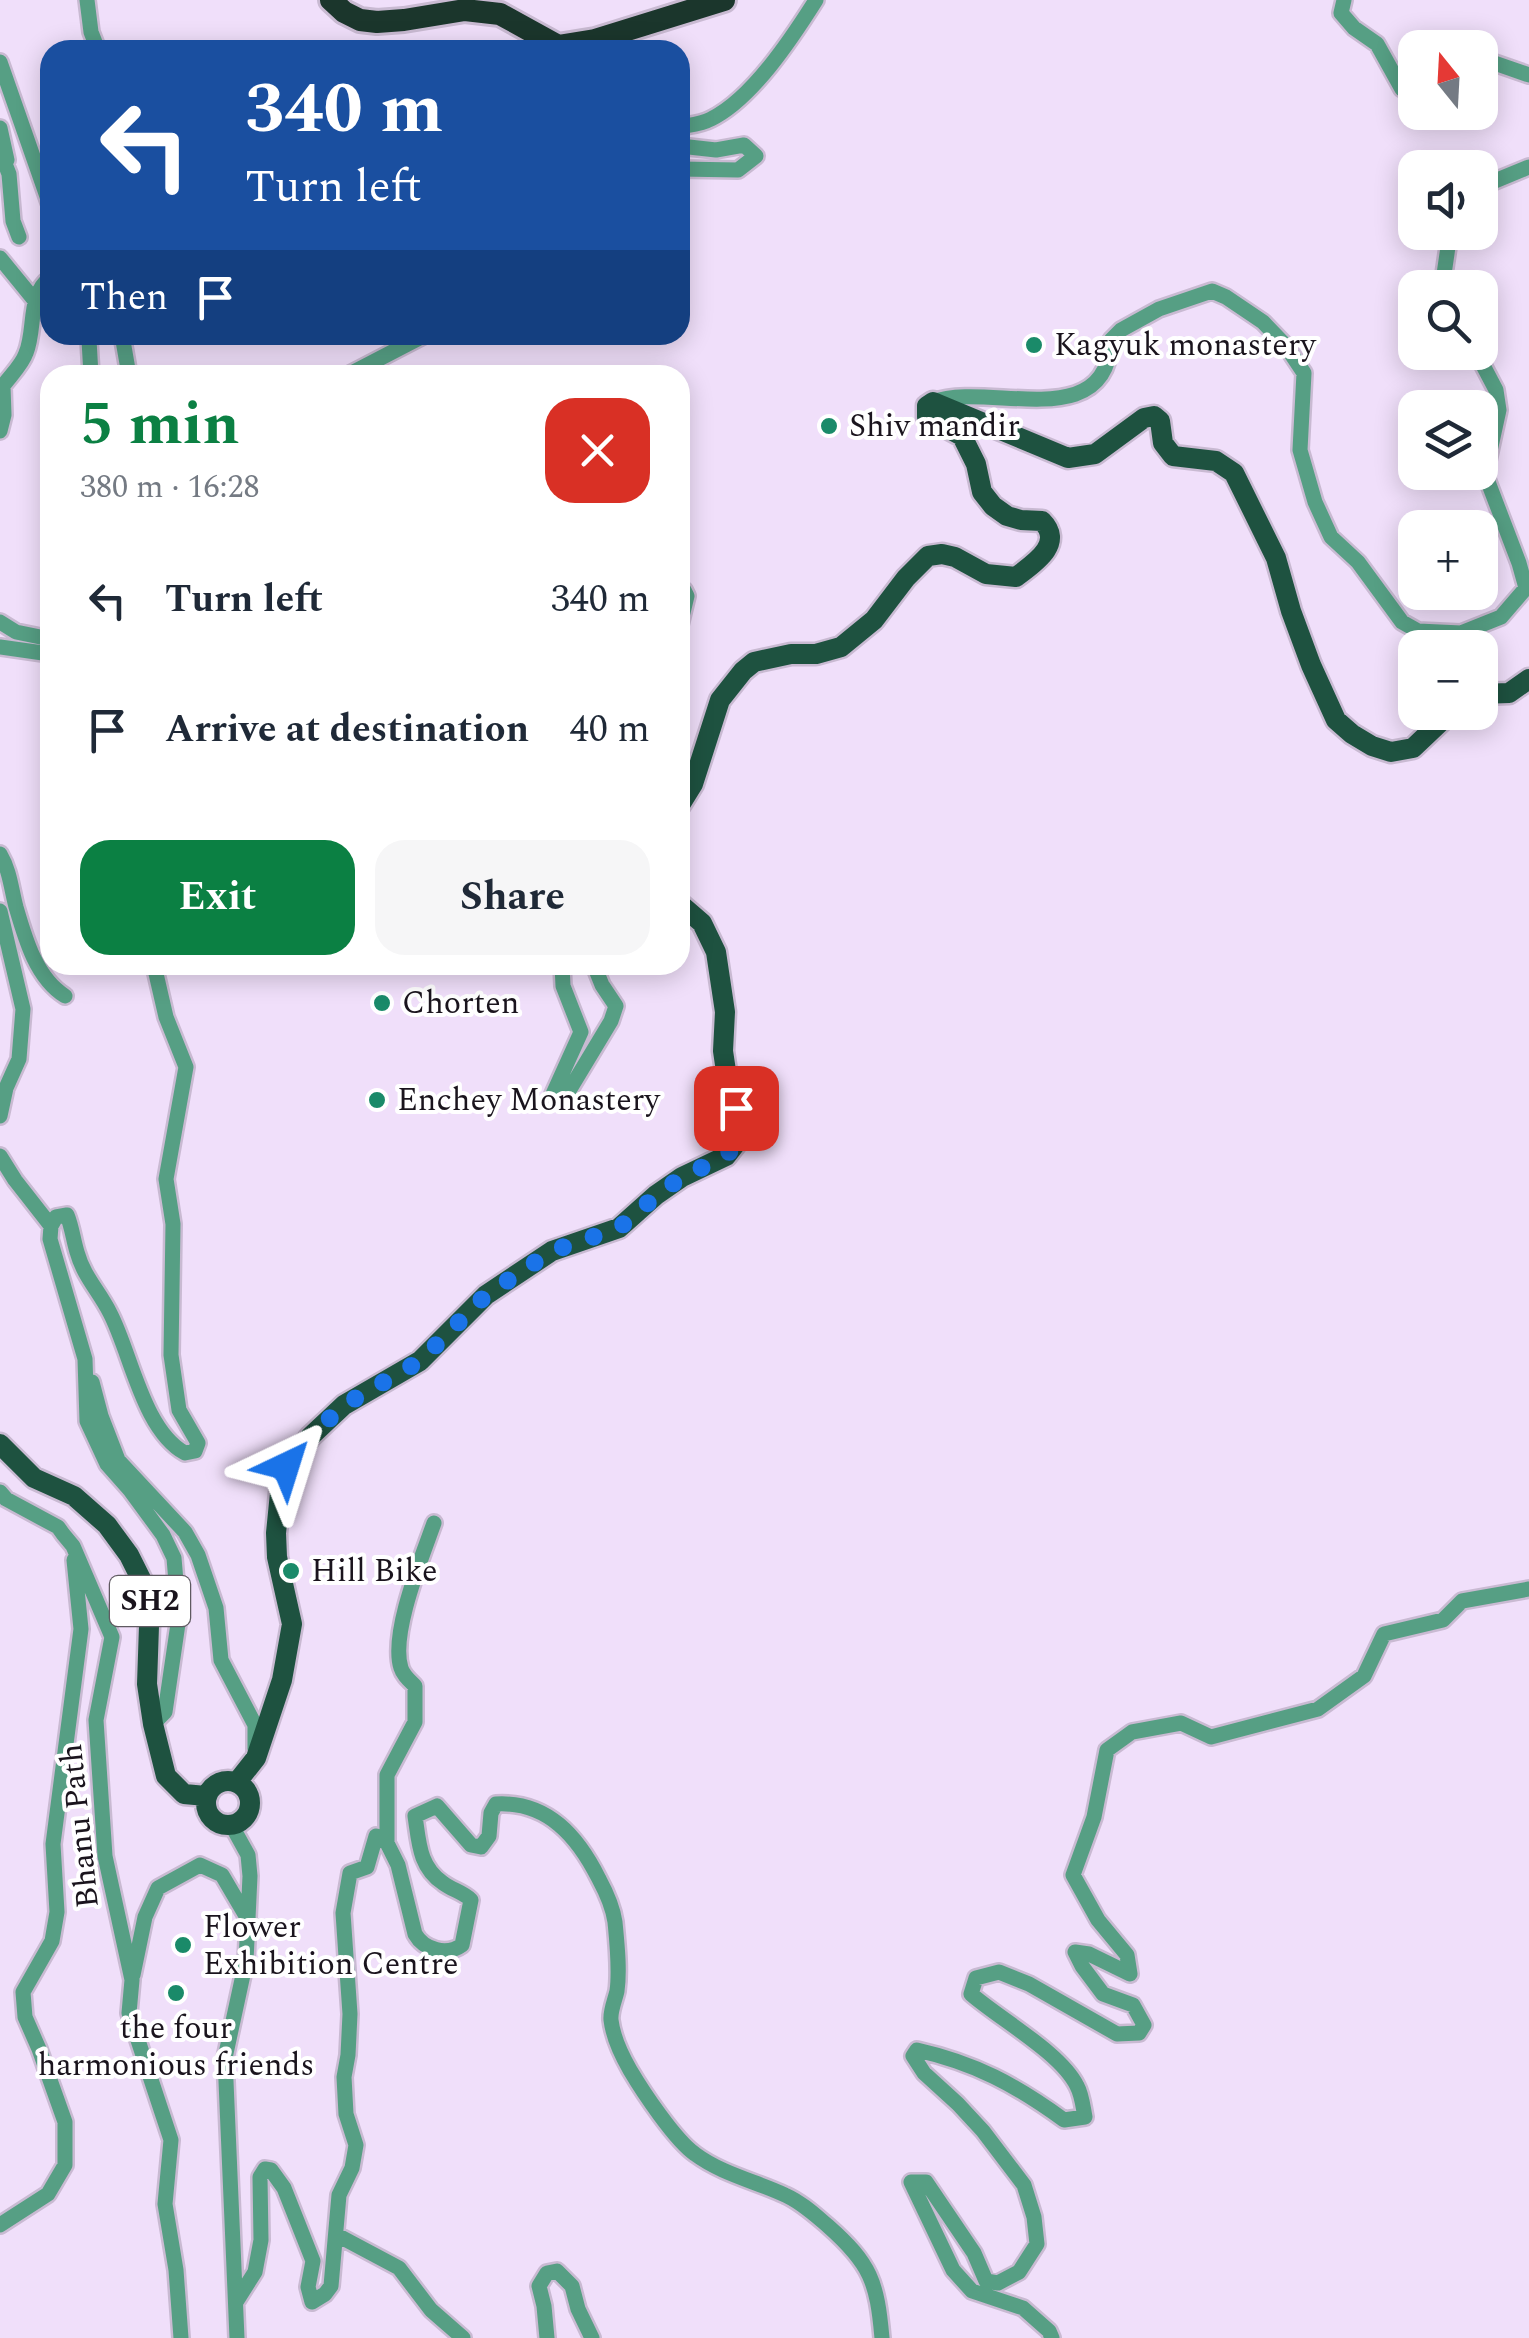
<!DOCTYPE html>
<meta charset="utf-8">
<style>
:root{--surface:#fff;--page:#f6f6f7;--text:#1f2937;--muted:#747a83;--accent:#0b8043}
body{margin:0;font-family:Spectral,serif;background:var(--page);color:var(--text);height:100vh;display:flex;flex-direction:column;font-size:38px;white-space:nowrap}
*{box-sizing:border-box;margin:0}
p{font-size:32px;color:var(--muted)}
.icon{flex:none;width:55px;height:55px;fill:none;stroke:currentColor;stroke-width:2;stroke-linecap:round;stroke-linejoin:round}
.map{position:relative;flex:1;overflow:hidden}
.panel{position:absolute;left:40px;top:365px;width:650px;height:610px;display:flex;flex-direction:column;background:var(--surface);border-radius:30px;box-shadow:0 5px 25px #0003}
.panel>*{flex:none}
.hud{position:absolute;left:40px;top:40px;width:650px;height:305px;border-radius:30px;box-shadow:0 5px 25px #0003;background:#1a4fa0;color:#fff;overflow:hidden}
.needle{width:65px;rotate:342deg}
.tools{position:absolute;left:1398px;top:30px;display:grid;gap:20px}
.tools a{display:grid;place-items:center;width:100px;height:100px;border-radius:20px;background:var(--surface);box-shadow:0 5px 25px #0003;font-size:50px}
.pin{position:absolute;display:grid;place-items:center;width:85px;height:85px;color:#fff;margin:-42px;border-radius:20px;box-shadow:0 5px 15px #0006}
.me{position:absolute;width:110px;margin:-55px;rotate:41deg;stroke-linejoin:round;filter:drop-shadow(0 0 8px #0008)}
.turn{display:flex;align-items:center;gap:35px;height:210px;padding:0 40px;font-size:45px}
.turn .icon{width:130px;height:130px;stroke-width:2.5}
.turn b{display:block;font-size:70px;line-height:85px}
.then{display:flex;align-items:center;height:95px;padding:0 40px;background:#0003;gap:20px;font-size:38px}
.round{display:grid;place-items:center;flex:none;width:105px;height:105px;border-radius:30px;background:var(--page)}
.summary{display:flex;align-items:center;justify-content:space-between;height:170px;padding:0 40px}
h1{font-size:60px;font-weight:700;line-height:75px;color:var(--accent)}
.action{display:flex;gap:20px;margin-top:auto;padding:20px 40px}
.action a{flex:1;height:115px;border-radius:30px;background:var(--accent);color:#fff;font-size:40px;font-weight:700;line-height:115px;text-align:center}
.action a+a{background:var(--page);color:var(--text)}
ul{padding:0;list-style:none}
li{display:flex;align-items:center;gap:30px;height:130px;padding:0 40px}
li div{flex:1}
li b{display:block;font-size:38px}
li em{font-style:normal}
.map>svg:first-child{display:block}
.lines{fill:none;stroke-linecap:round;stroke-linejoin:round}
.minor-casing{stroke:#c9bad2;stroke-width:20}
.major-casing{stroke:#c9bad2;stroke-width:25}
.highway-casing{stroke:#c9bad2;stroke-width:28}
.minor{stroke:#569f84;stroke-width:15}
.major{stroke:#1e5240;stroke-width:20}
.highway{stroke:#1b362c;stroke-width:22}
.route{stroke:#1a73e8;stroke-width:18;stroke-dasharray:0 32.4}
.poi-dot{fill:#1a8a69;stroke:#fff;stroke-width:4}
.labels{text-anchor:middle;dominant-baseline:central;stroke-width:8;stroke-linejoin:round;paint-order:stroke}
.shield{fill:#fff;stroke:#5f5a61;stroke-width:2.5}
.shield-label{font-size:30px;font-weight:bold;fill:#1a141d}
.poi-label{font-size:32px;fill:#1a141d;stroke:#fff;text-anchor:start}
.street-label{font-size:32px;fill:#1a141d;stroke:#fff}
</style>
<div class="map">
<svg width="1529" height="2338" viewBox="0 0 1529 2338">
<rect width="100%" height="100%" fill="#f0dffa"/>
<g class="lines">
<g class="minor-casing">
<path id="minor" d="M87,0L91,32L98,50
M1344,0L1341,13L1354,28L1377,44L1402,89L1415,94
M1480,60L1483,59L1529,75
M0,62L50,205
M680,127C690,125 702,124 711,119C752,99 792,38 816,0
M0,128L7,160
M680,146L716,150L744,145L756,156L738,170L680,169
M0,151L9,174L13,221L19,237
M1480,193L1490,183L1529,167
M0,258L36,302
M1442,288L1449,240L1453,232
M84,335L89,340L91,375
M122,335L129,375
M348,375L425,335
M933,402C988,381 1107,436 1111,340L1121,330L1159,309L1212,291L1226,297L1263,322L1286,346L1304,373L1300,450L1315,502L1331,537L1358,562L1402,622L1418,631L1461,633L1501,617L1526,588L1519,563L1485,474L1499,410L1496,390L1476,352
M0,431L4,415L3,386C10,376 22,365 26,353C36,329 27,295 50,278
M680,596L684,590L687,596L680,625
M0,622L16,632L50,639
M0,647L50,654
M680,769L686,797
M0,854C10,871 11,888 16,907C25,938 36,978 65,996
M0,911L23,1009L19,1059L6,1088L0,1116
M562,965L563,986L581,1032L553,1094L561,1104L611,1021L616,1006L602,985L594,965
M0,1156L15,1180L51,1226
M92,1382L101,1416L118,1460L185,1532L198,1555L216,1608L221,1660L255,1725V1749
M0,1492L6,1499L58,1527L63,1534L73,1546L112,1637L96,1720L105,1856L132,1980L129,2013L171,2140L165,2204L176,2270L181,2338
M153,1724L165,1712L179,1617L174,1558L163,1535L130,1490L107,1464L87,1421L85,1359L50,1239L51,1226L56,1217L67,1215C72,1227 73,1239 77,1252C84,1277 99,1291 110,1313C131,1353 143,1430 185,1453L195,1451L198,1443L179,1410L171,1355L173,1224L166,1179L186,1067L166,1017L154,965
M232,1826L248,1855L250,1876L246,1961L225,2058L237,2338
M387,1843V1775L415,1722V1686C409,1680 403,1675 401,1668C390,1634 422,1557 434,1523
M133,1975L145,1917L158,1888L200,1865L222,1875L249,1921
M0,2225L48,2194L65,2165V2122L39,2049L25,2017L23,1992L52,1941L57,1912L53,1844L81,1629L74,1560
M337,2235L399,2268L431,2310L463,2338
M236,2302L255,2272L261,2240L260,2177L265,2169L271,2170L284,2188L313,2261L308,2287L312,2302L325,2294L331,2286L339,2195L352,2168L356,2145L346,2114L344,2077L348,2055L350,2014L343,1913L350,1873L367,1867L376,1836L387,1843L398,1865L415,1934C424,1950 447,1956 462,1945L471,1900C463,1892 452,1890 443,1883C419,1867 419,1842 415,1816L437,1806L471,1845L481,1847L489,1836L491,1813L496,1804C548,1801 578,1837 599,1879C606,1892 613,1908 615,1922C617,1943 620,1970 617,1991C615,2000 610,2011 611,2020C613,2037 622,2056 630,2070C643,2092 675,2140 695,2154C722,2174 755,2181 785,2195C801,2202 815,2215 828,2226C871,2264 877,2282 882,2338
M547,2338L544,2306L539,2286L547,2273L557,2271L572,2286L578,2309L592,2338
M1052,2338L1049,2331L1023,2308L972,2291L953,2270L911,2182H926L974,2253L986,2281L998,2283L1019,2272L1037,2244L1034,2217L1024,2185L983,2131L958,2104L924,2073L913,2056L917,2050C975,2063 1016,2085 1064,2120L1085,2117C1083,2107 1082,2095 1077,2086C1061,2053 1001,2020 971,1994L976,1978L999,1972L1029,1984L1117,2034L1139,2033L1144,2025L1133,2005L1103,1994L1082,1966L1075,1952L1089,1954L1130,1974L1127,1955L1098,1920L1073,1875L1094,1817L1107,1750L1132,1732L1181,1723L1211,1737L1318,1709L1364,1676L1384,1634L1443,1620L1462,1601L1529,1589"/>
</g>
<g class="major-casing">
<path id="major" d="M1480,694L1509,693L1529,679
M680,805L693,784L720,700L743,671L754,662L791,654H816L841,647L874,620L906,578L928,556L942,554L955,557L986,574L1016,577C1033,564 1065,544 1042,521L1021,520L1007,516L993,506L982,492L976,464L962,436L927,417V406L933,402L1068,458L1095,454L1144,418L1154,416L1160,421L1163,443L1173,456L1216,461L1234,473L1276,558L1291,611L1311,665L1336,720L1352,734L1372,746L1391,752L1413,748L1451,712
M0,1444L34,1478L74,1496L107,1525L129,1555L150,1597L147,1684L153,1724L166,1776L184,1794L206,1796
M206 1803a22 22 0 1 1 44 0a22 22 0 1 1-44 0Z
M237,1782L256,1758L282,1680L292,1624L277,1557L276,1533L280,1493L286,1466L311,1436L344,1405L420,1361L486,1295L552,1251L619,1228L656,1195L682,1177L726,1156L744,1133L727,1078L723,1051L725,1012L716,952L702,923L680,904"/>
</g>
<g class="highway-casing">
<path id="highway" d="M331,0L344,12L360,20L377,22L404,20L465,10L500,14L558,46L595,40L724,0"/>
</g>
<use href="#minor" class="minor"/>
<use href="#major" class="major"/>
<use href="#highway" class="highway"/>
</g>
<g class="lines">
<path class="route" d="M286,1466L311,1436L344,1405L420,1361L486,1295L552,1251L619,1228L656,1196L682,1177L726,1156L744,1133L736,1108"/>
</g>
<g class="poi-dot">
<circle cx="1034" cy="345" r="10"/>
<circle cx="829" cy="426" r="10"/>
<circle cx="382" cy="1003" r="10"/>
<circle cx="377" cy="1100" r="10"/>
<circle cx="291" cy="1571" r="10"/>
<circle cx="183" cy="1945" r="10"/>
<circle cx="176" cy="1993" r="10"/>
</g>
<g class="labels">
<rect class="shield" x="110" y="1576" width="80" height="50" rx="8"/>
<g class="shield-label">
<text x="150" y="1601">SH2</text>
</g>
<g class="poi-label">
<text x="1054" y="345">Kagyuk monastery</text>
<text x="849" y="426">Shiv mandir</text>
<text x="402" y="1003">Chorten</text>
<text x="397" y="1100">Enchey Monastery</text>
<text x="311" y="1571">Hill Bike</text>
<text x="203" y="1927">Flower<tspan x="203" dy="37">Exhibition Centre</tspan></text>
<text x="176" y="2028" text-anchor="middle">the four<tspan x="176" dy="37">harmonious friends</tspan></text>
</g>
<g class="street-label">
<text transform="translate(80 1826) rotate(-96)">Bhanu Path</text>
</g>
</g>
</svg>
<div class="tools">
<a><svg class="needle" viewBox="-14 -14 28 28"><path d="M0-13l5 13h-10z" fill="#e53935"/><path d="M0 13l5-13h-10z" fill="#747a83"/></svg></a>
<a><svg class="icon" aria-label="sound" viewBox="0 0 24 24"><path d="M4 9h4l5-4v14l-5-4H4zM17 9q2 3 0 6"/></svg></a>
<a><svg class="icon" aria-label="search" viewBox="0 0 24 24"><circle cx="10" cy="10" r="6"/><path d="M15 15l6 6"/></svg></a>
<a><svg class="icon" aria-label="layers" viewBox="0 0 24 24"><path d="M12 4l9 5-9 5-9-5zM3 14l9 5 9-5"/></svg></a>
<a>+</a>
<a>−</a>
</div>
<div class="pin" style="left:736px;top:1108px;background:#d93025"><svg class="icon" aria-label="arrive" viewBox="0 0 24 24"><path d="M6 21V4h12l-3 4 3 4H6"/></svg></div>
<svg class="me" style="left:286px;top:1466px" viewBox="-20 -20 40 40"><path d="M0-17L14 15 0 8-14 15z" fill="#1a73e8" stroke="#fff" stroke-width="4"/></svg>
<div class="hud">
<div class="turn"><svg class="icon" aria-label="left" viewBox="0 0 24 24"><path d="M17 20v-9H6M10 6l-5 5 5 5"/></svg><div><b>340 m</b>Turn left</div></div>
<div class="then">Then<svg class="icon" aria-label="arrive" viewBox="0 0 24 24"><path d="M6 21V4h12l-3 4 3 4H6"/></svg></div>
</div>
<section class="panel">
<div class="summary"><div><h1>5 min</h1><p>380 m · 16:28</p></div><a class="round" style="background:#d93025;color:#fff"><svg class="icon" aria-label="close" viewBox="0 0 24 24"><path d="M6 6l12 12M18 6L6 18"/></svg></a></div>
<ul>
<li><svg class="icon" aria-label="left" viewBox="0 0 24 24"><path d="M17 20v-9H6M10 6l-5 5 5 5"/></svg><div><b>Turn left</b></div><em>340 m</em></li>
<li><svg class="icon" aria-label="arrive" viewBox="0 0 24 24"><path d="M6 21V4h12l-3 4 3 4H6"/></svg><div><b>Arrive at destination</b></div><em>40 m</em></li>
</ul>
<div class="action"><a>Exit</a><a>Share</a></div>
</section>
</div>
